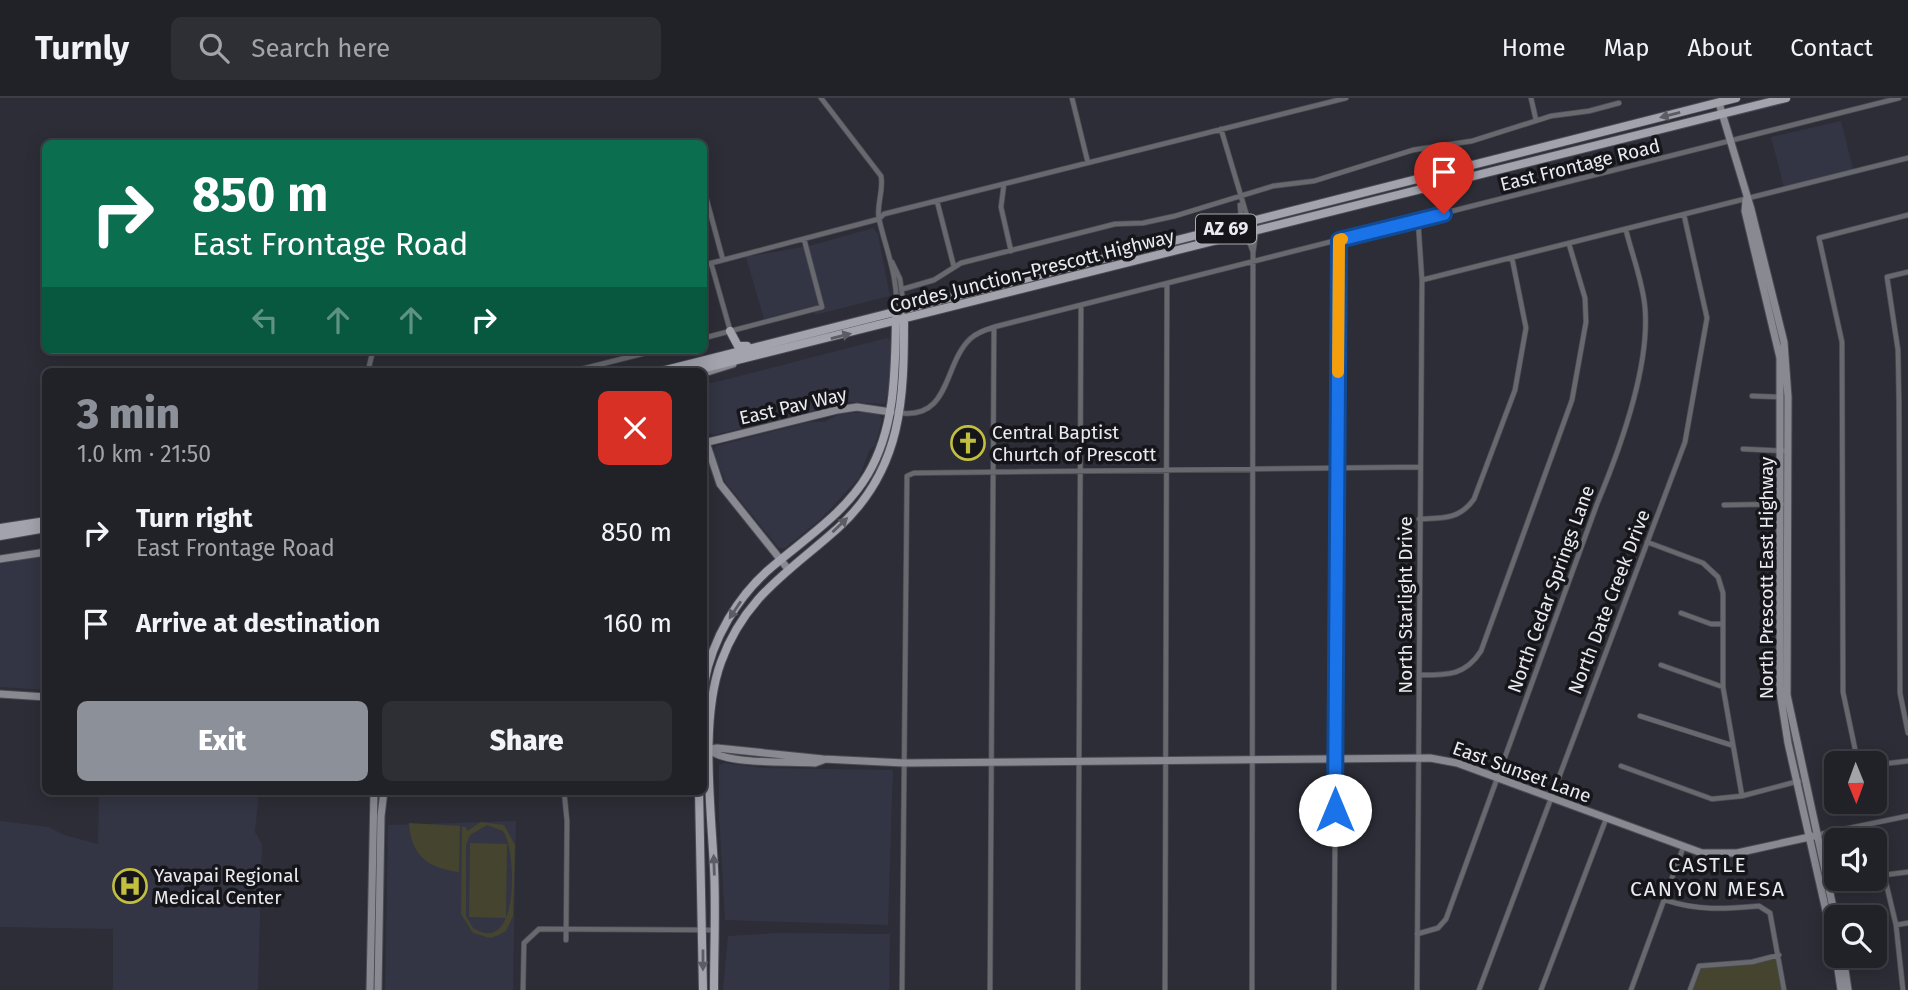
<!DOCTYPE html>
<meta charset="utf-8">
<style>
:root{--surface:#212228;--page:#2d2f34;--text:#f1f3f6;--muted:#a2a4a8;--line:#3e3f45;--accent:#8c9099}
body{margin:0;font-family:"Fira Sans",sans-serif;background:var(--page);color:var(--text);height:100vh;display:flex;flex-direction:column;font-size:26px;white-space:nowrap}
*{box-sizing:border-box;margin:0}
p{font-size:23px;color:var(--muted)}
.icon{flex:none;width:38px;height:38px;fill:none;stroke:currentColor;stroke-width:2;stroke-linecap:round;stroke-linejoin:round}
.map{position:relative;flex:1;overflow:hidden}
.sheet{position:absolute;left:42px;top:270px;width:665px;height:427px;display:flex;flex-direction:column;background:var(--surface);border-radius:10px;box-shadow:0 4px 18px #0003,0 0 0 2px var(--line)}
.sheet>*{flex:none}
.banner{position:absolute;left:42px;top:42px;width:665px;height:214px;border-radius:10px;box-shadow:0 4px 18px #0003,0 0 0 2px var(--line);background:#0b6e4f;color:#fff;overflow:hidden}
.needle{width:46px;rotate:179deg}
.fabs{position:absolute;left:1824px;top:653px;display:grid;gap:14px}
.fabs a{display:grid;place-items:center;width:63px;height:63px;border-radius:10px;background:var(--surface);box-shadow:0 4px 18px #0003,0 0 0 2px var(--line);font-size:35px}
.pin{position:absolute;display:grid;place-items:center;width:60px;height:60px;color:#fff;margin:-72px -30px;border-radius:50% 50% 50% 0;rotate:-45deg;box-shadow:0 0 7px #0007}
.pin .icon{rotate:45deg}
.me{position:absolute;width:77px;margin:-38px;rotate:0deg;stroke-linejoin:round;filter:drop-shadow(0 0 5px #0008)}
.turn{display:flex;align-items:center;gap:24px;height:147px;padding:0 35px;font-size:32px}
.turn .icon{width:91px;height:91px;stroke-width:2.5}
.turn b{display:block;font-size:49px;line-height:60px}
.lanes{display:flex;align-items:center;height:66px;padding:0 35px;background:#0003;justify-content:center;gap:35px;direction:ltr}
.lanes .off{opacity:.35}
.round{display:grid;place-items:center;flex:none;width:74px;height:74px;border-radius:10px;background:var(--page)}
.summary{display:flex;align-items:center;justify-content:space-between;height:119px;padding:0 35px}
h1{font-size:42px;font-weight:800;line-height:52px;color:var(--accent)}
.button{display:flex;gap:14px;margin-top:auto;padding:14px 35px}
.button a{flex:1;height:80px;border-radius:10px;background:var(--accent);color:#fff;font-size:28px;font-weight:800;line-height:80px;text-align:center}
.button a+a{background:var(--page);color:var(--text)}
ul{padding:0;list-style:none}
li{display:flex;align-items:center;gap:21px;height:91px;padding:0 35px}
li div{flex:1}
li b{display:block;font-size:26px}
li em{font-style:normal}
header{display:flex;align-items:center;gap:42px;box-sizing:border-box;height:98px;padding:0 35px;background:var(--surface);border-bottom:2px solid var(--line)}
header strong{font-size:33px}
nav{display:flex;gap:38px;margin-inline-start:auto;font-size:24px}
.search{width:490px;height:63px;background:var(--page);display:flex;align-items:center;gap:18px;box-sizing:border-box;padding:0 24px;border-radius:10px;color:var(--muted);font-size:26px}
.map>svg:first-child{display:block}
.built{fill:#343544}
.green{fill:#44442f;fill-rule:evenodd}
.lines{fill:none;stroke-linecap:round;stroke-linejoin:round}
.street-casing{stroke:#4a4b54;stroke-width:6}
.secondary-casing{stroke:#4a4b54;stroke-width:9}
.primary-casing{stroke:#4a4b54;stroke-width:10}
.street{stroke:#68696e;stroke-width:4.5}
.secondary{stroke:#898992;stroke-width:7}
.primary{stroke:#a2a3ad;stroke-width:8}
.oneway{fill:#5c5c64}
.route-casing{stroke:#114b97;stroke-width:18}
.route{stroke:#1a73e8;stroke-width:12}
.slow{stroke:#f59e0b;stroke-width:12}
.labels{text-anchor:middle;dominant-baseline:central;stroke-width:7;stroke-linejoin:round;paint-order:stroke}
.shield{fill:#15151a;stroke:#aaaab0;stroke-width:2}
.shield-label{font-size:18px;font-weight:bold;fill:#eaeaf1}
.street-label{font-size:19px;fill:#eaeaf1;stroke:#15151a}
.poi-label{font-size:19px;fill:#eaeaf1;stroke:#15151a;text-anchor:start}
.neighbourhood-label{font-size:21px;letter-spacing:2px;fill:#eaeaf1;stroke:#15151a}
</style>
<header>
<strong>Turnly</strong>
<div class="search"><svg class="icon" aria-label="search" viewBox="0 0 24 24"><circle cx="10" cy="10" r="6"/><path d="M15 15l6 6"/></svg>Search here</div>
<nav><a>Home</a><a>Map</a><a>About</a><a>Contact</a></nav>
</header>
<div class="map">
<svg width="1908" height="892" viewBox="0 0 1908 892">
<rect width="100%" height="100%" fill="#2c2d36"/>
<path class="built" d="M1841,23L1853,71L1784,89L1771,39Z
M873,130L878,136L890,198L815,217L813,208L764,221L746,159L813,147Z
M887,240L890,242V284L885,306L848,304L714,337L709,335L704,312V283L712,285Z
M863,314L879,316L882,322L875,348L870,351L859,380L822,420L785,450H779L726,385L713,353L716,348L810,324H824L840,316Z
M45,458V592L0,589V466Z
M724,665L762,670L893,672L888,827L725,822L719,717V667Z
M99,693H259L255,734L262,746L258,892H113V831L0,829V723L49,729L64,737L98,746Z
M516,723L513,892H385L388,727Z
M780,835L890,836L889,892H723L728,838Z"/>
<path class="green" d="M481,724L504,727L515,747L513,818L506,833L499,837L490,840L473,835L461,816L462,729H466L467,733ZM487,727L503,733C517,752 520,860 473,830L466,818V747L470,737Z
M409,725L460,728L459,774C427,770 411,757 409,725Z
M470,745L507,746L506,820L469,819Z
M1779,857L1782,892H1690L1699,868Z"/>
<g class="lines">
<g class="street-casing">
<path id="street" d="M821,0L881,78C884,93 876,107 879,121C886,152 899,181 896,213
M1072,0L1088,65
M1531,0L1536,22
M1221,31L1249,125L1246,135L1253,154
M1004,86L1001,109L1011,153
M704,92L723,162
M937,103L954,169
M1238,125L1241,119L1240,107
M892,164L900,181L904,211
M711,165L730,232
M704,167L879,121L884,116L1346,0
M1908,174L1887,179L1898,252L1899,304L1900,595L1908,635
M1422,182L1908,60
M903,191L934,182L961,165L1115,126L1143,125L1175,118L1273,88L1314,83L1413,52L1472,43L1551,18L1589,13L1619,5
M704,240L822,209L804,141
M368,273L373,252
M574,273L657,252
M1752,298L1780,299
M900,315C951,321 943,267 970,241C976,235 985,232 994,229L1899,0
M1743,351L1787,353
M1724,407L1782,406
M1419,421C1443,420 1459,422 1474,401L1515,292L1526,230L1512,160
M1647,444L1703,465L1718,479L1723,495V589L1742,698
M1681,515L1711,526H1723
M1661,567L1723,589
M1419,577C1447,577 1465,578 1481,553L1572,302L1586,224L1585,200L1569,146
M1640,618L1731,647
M1858,665L1843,594L1842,244L1819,140L1908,117
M1874,667L1908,663
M1621,668L1712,701L1742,698L1799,683
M564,693L567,723L566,842
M1872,726L1896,827L1903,892
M1816,737L1908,718
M1884,777L1908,774
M1665,802C1698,813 1725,811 1759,808L1770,815L1784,892
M1896,827L1908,825
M1417,836L1438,830L1446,821L1597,406C1620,351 1650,269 1645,210C1643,184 1632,157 1626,132
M523,892L524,845L539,831L714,832
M902,892L907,378L914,375L1420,369
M990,892L994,229
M1078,892L1081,208
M1165,892L1167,186
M1252,892L1253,155L1256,134
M1334,892L1339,142
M1417,892L1422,182L1418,122
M1479,892L1685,344L1707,220L1684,117
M1541,892L1606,721
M1631,892L1683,750
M1690,892L1699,868L1752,864L1779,857"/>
</g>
<g class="secondary-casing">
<path id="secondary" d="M1719,5L1751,111L1784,244L1788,299L1787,597L1836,823
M1746,102L1745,113L1780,260V594L1788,645L1836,857
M704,275L733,266
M704,338L720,386L788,471
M704,345L837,312L857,309L891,314
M0,461L46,454
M0,596L46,599
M704,652L717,650L823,661L904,665L1430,660L1457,665L1702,755H1737L1814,738
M711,653C730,667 790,663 815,665L823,662
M1836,858L1841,892
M1843,858L1848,892
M370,892L374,693
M378,892L381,718L384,693"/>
</g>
<g class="primary-casing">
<path id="primary" d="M730,233L738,248H747
M662,273L1736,0
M693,273L1786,0
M0,430L46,423
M0,438L46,430
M704,586C712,541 738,497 773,468C807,439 845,415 868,376C896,328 895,272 896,220
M699,693L703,892
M714,892C714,851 716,810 714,770C711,709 700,621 721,564C745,498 789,474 838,430C903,371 904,300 904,220"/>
</g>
<use href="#street" class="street"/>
<use href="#secondary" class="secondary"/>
<use href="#primary" class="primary"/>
</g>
<defs><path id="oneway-solid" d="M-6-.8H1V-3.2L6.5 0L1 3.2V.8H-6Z" transform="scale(1.75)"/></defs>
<g class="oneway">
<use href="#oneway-solid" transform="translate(1670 17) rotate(166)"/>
<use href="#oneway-solid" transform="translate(841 238) rotate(-14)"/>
<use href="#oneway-solid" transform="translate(840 427) rotate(-44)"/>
<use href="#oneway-solid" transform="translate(735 512) rotate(124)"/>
<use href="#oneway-solid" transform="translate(714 767) rotate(-92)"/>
<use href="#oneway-solid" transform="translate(703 862) rotate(90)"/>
</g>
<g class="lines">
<g class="route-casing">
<path id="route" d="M1335,712L1339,142L1444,116"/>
</g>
<use href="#route" class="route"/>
<path class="slow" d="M1338,274L1339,142L1342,141"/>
</g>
<defs>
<g id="church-ring" transform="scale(1.75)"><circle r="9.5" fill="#15151a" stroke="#c1be40" stroke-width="1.5"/><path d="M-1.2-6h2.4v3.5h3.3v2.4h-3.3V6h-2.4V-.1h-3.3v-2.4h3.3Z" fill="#c1be40"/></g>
<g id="hospital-ring" transform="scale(1.75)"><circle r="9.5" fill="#15151a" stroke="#c1be40" stroke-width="1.5"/><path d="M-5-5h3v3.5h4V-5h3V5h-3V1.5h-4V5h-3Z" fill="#c1be40"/></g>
</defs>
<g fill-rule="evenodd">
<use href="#church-ring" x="968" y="345"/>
<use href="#hospital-ring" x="130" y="788"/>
</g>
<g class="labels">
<rect class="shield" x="1196" y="116.5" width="60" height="29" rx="5"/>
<g class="shield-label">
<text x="1226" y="131">AZ 69</text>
</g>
<g class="street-label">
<text transform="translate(1580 67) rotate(-14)">East Frontage Road</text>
<text transform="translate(1032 173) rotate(-14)">Cordes Junction–Prescott Highway</text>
<text transform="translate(793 308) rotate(-13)">East Pav Way</text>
<text transform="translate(1766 480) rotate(-90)">North Prescott East Highway</text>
<text transform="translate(1551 491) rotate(-70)">North Cedar Springs Lane</text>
<text transform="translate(1609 504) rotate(-69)">North Date Creek Drive</text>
<text transform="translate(1405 507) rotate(-90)">North Starlight Drive</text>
<text transform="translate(1522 674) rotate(20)">East Sunset Lane</text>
</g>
<g class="poi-label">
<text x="992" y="334">Central Baptist<tspan x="992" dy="22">Churtch of Prescott</tspan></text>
<text x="154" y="777">Yavapai Regional<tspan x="154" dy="22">Medical Center</tspan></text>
</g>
<g class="neighbourhood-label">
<text x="1708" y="767">CASTLE<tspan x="1708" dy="24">CANYON MESA</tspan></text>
</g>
</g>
</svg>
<div class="fabs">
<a><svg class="needle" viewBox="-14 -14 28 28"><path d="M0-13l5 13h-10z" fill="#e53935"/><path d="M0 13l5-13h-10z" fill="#a2a4a8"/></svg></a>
<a><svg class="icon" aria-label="sound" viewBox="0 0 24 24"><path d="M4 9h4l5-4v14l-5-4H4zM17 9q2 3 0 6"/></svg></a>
<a><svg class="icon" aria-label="search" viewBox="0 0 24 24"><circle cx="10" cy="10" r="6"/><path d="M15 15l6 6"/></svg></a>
</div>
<div class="pin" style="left:1444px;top:116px;background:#d93025"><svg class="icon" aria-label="arrive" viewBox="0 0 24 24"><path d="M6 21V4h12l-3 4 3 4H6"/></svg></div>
<svg class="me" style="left:1335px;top:712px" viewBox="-20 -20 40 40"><circle r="19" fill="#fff"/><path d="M0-13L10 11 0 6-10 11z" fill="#1a73e8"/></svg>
<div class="banner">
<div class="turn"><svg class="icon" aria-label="right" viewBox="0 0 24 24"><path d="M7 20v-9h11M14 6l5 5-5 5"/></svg><div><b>850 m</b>East Frontage Road</div></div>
<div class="lanes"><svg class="icon off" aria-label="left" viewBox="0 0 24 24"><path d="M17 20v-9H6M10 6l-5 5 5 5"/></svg><svg class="icon off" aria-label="ahead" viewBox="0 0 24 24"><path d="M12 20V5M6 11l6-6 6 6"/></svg><svg class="icon off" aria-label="ahead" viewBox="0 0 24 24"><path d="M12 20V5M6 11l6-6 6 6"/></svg><svg class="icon" aria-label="right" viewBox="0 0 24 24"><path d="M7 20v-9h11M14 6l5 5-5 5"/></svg></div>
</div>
<section class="sheet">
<div class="summary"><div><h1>3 min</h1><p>1.0 km · 21:50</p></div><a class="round" style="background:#d93025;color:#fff"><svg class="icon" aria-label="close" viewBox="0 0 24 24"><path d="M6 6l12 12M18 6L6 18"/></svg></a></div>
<ul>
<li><svg class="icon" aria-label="right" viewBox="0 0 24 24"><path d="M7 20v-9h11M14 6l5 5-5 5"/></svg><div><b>Turn right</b><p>East Frontage Road</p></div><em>850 m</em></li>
<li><svg class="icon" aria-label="arrive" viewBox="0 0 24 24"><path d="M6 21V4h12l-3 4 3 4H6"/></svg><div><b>Arrive at destination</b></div><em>160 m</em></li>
</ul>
<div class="button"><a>Exit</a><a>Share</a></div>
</section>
</div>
